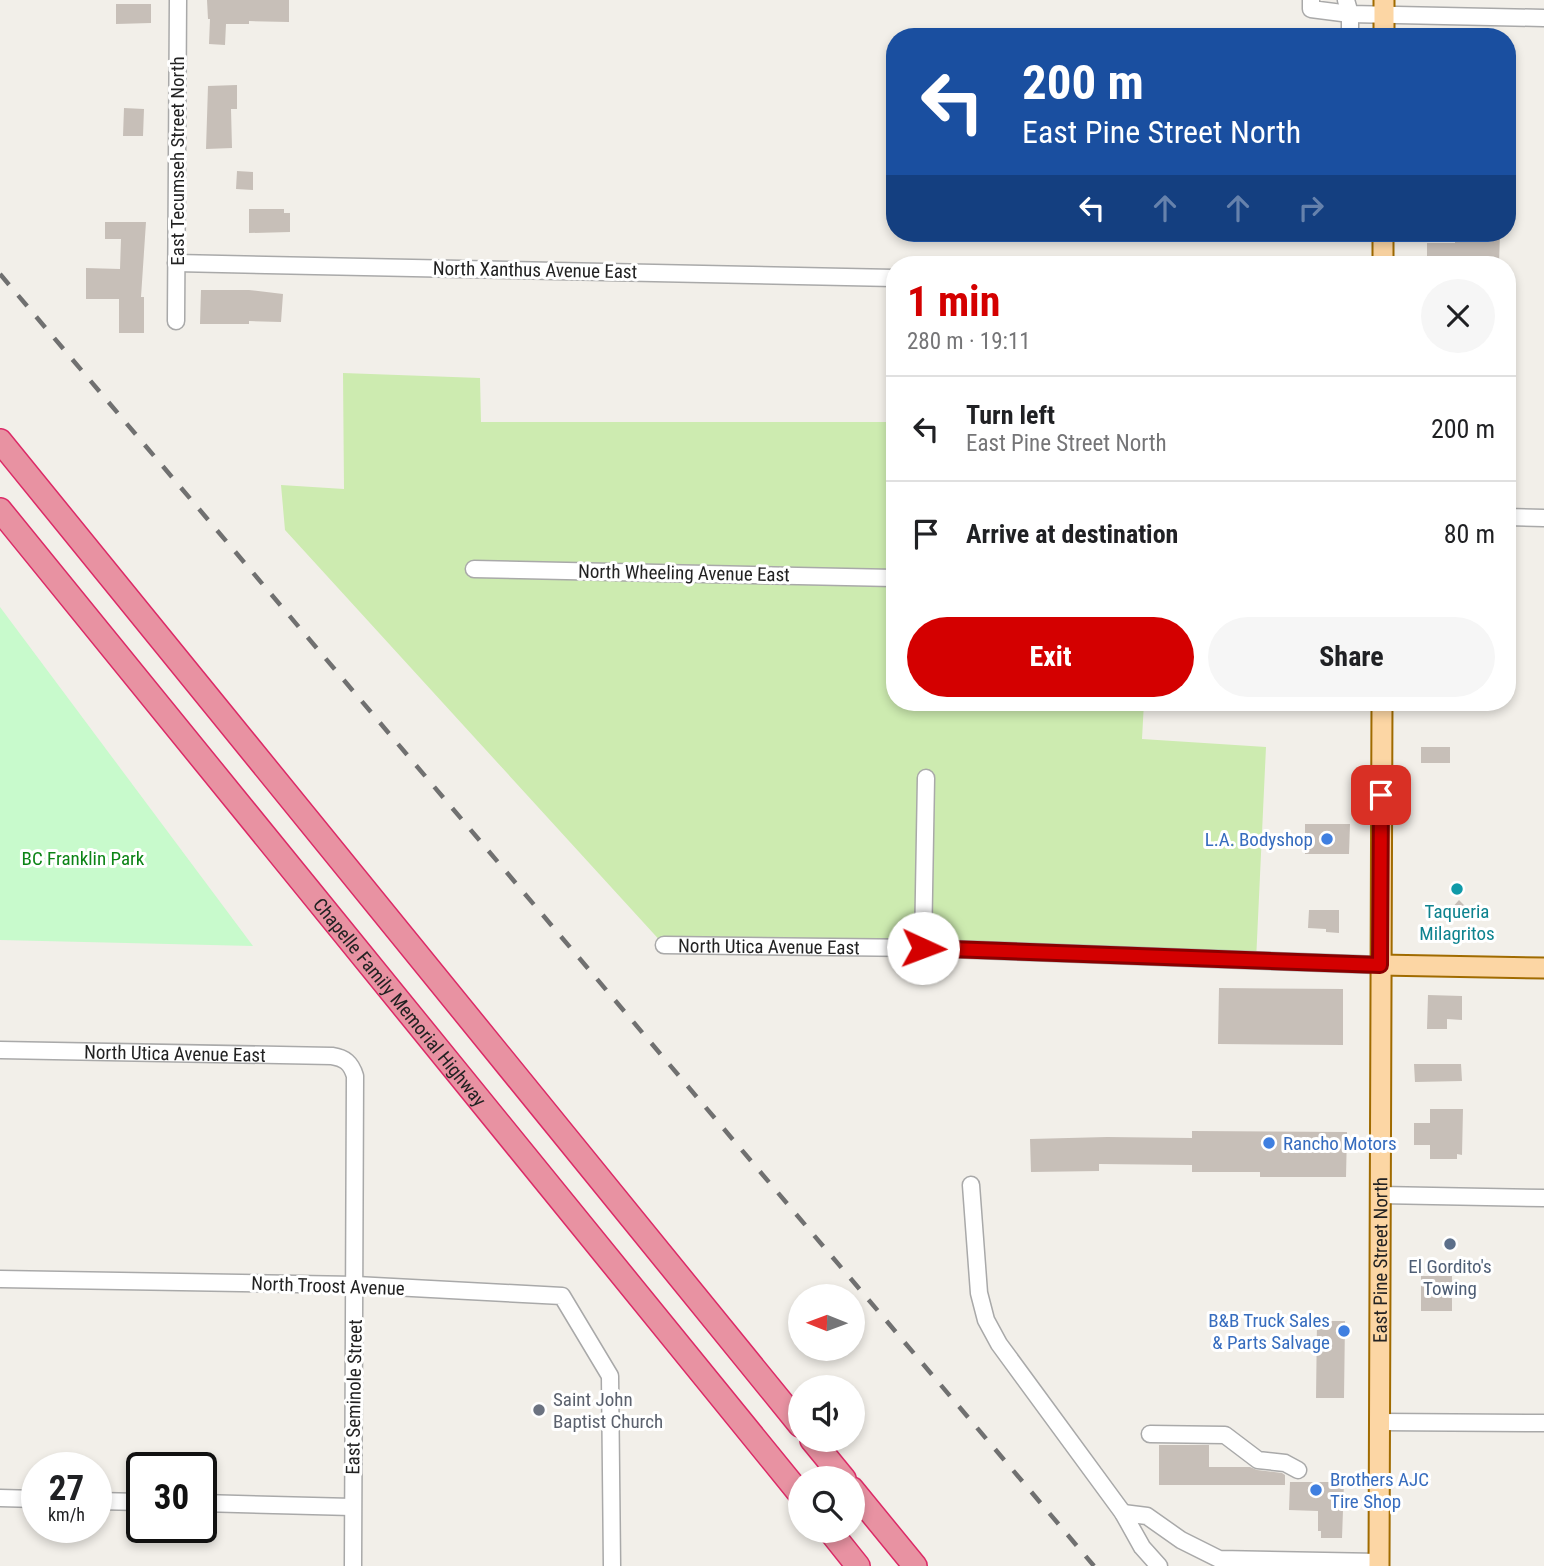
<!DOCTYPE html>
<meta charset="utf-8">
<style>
:root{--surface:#fff;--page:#f6f6f6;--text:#202124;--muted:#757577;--line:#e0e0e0;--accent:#d40000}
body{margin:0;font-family:"Roboto Condensed",sans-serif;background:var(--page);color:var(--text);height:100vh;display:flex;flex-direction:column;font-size:26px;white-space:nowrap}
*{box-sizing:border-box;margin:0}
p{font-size:23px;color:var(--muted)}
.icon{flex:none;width:38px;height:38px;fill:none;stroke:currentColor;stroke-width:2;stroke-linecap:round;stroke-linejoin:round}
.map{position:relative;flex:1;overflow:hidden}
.details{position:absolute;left:886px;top:256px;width:630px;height:455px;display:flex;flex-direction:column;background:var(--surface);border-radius:28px;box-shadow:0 4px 10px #0003}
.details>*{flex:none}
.top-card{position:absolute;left:886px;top:28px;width:630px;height:214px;border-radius:28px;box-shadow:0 4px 10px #0003;background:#1a4fa0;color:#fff;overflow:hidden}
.needle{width:46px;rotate:271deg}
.fabs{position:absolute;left:788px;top:1284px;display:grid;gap:14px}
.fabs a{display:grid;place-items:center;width:77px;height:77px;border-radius:50%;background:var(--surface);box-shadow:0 4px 10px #0003;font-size:35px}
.speed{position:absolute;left:21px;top:1452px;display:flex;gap:14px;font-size:35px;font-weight:700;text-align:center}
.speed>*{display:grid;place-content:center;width:91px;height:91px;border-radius:50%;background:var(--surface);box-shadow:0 4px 10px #0003;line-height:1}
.speed small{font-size:18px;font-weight:400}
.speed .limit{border:4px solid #111;border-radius:10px;background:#fff;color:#111}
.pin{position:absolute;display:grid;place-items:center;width:60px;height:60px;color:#fff;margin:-30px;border-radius:14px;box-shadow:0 4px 10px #0006}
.me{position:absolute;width:77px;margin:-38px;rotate:92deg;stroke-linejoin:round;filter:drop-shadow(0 0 5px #0008)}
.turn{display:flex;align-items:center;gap:24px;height:147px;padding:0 21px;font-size:32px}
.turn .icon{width:91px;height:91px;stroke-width:2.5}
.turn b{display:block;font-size:49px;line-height:60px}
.lanes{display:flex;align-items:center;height:66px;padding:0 21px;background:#0003;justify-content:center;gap:35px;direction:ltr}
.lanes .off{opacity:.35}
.round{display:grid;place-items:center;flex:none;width:74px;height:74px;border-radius:37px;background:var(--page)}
.headline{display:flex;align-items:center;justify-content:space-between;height:119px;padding:0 21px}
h1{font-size:42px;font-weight:700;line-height:52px;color:var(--accent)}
.cta{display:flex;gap:14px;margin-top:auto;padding:14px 21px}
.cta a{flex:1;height:80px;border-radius:42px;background:var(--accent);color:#fff;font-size:28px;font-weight:700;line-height:80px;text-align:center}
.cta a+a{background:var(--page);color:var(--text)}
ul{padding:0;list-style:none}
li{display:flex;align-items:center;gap:21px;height:105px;padding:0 21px;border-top:2px solid var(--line)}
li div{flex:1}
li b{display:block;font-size:26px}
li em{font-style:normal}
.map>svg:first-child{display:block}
.grass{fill:#cdebb0}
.park{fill:#c8facc}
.building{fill:#c7bfb8}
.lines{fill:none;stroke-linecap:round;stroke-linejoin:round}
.minor-casing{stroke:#a9a9a9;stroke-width:19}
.major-casing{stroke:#a06b00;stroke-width:23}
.highway-casing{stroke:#dc2a67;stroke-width:26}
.minor{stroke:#fff;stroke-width:16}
.major{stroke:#fcd6a4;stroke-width:19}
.highway{stroke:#e892a2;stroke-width:23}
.rail{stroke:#707070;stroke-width:4.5;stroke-dasharray:14 14;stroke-linecap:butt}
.route-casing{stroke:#8a0000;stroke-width:18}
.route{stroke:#d40000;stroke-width:12}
.shop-dot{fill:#3f7fe0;stroke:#fff;stroke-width:2.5}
.culture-dot{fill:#0f9aa8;stroke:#fff;stroke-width:2.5}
.service-dot{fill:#5c6f8a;stroke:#fff;stroke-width:2.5}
.worship-dot{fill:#6b7280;stroke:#fff;stroke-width:2.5}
.labels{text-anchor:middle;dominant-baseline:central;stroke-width:6;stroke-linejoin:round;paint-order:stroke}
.street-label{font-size:19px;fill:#222;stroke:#fff}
.shop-label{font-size:19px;fill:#366cbe;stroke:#fff;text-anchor:end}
.park-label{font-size:19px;fill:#0c8416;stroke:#fff}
.culture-label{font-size:19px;fill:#0d838f;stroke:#fff}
.service-label{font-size:19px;fill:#4e5e75;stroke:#fff}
.worship-label{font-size:19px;fill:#5b616d;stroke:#fff;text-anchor:start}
</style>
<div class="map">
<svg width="1544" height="1566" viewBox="0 0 1544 1566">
<rect width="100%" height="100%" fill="#f2efe9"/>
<path class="grass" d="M343,373L480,378L481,422H894V702H1144L1142,739L1266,747L1256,961L664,945L285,530L281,485L344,489Z"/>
<path class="park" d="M0,607L253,946L0,940Z"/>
<path class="building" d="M207,0H289V22L249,21V24H226L225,45L209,44L210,19H208Z
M116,4H151V23L116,24Z
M237,85V109H231L232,148L206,149L208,86Z
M124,108L144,109L143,136H123Z
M237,171L253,172V190L236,189Z
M249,209H284V213H290V232L249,233Z
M105,222H146L141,297H144V333H119V299H86V268L120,269L121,239H105Z
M1455,233H1500L1499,264H1427V243H1455Z
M201,290H249L283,294L281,322L249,321V324H200Z
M1421,747H1450V763H1421Z
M1305,824H1350L1349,854H1305Z
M1459,900L1468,909L1458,918L1450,910Z
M1309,910H1339V933L1326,932V929L1308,928Z
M1219,988L1343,989V1045L1218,1044Z
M1428,995L1462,996V1020L1447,1019V1029H1427Z
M1414,1064H1461L1462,1081L1415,1082Z
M1430,1109H1463L1462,1155L1457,1154V1159H1430V1145H1414V1123H1430Z
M1192,1131L1347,1132L1346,1177H1260V1172H1192V1165L1099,1164V1171L1031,1172L1030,1139L1107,1137L1192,1138Z
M1421,1276H1452V1311H1421Z
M1317,1321H1345L1344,1398H1316Z
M1159,1445H1209V1467H1250L1257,1470L1282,1473L1285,1475V1485H1159Z
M1290,1482H1344L1342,1538H1321V1531H1318V1511L1289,1510Z"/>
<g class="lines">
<g class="minor-casing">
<g id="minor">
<path d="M1311,0V9L1350,14L1544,18"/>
<path d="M1346,0L1350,14V37"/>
<path d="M176,263L894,278"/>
<path d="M176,321L178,0"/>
<path d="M1507,517L1544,518"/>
<path d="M474,569L894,578"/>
<path id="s1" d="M664,945L923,948L1380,965"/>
<path d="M923,948L926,778"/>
<path id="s2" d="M0,1050L332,1056C345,1058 351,1063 355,1076L353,1566"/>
<path d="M971,1185L979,1293L986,1320L999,1344L1123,1513L1142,1547L1159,1566"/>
<path d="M1380,1195L1544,1198"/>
<path d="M0,1279L356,1285L562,1296L610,1376L612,1566"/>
<path d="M1379,1422L1544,1423"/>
<path d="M1150,1434L1225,1435L1258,1460L1285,1463L1298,1470"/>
<path d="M0,1498L37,1499"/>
<path d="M96,1501L142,1502"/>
<path d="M201,1503L352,1507"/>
<path d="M1123,1513L1147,1516L1181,1540L1219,1559L1379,1562"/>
</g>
</g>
<g class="major-casing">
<g id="major">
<path d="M1384,37V0"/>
<path d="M1383,264V233"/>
<path d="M1380,965L1544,968"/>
<path id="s3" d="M1379,1566L1382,702"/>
</g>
</g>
<g class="highway-casing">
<g id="highway">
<path d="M0,441L800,1425"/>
<path id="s4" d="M0,510L800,1494"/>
<path d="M812,1440L844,1479"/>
<path d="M852,1489L915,1566"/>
<path d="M830,1531L858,1566"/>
</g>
</g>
<use href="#minor" class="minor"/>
<use href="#major" class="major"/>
<use href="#highway" class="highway"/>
<path class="rail" d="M0,274L1094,1566"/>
</g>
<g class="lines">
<g class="route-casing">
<path id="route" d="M923,948L1380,965L1381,795"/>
</g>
<use href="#route" class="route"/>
</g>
<g class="shop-dot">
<circle cx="1327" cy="839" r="7"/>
<circle cx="1269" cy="1143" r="7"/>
<circle cx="1344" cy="1331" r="7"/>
<circle cx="1316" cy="1490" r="7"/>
</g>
<circle class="culture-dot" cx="1457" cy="889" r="7"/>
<circle class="service-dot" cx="1450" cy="1244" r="7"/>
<circle class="worship-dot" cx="539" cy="1410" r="7"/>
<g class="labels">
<g class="street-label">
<text transform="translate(177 161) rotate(-90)">East Tecumseh Street North</text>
<text transform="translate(535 270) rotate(1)">North Xanthus Avenue East</text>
<text transform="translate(684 573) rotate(1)">North Wheeling Avenue East</text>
<text stroke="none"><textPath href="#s1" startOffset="105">North Utica Avenue East</textPath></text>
<text stroke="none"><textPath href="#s4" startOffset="634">Chapelle Family Memorial Highway</textPath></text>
<text stroke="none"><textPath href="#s2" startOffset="175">North Utica Avenue East</textPath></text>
<text stroke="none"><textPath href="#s3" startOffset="306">East Pine Street North</textPath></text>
<text transform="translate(328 1286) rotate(2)">North Troost Avenue</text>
<text transform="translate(354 1397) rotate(-89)">East Seminole Street</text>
</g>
<g class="shop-label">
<text x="1313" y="839">L.A. Bodyshop</text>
<text x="1283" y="1143" text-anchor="start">Rancho Motors</text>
<text x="1330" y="1320">B&amp;B Truck Sales<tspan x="1330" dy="22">&amp; Parts Salvage</tspan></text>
<text x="1330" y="1479" text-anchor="start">Brothers AJC<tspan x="1330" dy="22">Tire Shop</tspan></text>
</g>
<g class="park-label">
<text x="83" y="858">BC Franklin Park</text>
</g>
<g class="culture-label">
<text x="1457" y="911">Taqueria<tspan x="1457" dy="22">Milagritos</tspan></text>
</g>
<g class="service-label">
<text x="1450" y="1266">El Gordito's<tspan x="1450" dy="22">Towing</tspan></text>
</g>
<g class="worship-label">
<text x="553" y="1399">Saint John<tspan x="553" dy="22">Baptist Church</tspan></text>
</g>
</g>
</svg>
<div class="fabs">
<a><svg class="needle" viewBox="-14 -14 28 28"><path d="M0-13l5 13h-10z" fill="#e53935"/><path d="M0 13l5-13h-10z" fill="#757577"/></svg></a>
<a><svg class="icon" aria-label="sound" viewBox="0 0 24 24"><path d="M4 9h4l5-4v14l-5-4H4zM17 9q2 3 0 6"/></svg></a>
<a><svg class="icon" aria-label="search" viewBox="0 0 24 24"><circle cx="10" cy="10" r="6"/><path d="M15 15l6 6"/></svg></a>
</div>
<div class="speed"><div>27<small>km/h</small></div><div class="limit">30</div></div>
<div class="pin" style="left:1381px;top:795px;background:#d93025"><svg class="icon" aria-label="arrive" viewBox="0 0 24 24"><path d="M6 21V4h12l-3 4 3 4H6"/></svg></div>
<svg class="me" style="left:923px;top:948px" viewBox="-20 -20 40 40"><circle r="19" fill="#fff"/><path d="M0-13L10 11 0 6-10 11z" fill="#d40000"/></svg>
<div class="top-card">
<div class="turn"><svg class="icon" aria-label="left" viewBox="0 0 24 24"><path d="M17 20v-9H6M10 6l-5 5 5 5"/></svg><div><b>200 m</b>East Pine Street North</div></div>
<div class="lanes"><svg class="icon" aria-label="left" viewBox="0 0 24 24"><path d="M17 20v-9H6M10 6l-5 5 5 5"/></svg><svg class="icon off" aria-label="ahead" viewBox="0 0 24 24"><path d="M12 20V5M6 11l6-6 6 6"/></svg><svg class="icon off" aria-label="ahead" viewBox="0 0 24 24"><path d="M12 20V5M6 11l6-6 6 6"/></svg><svg class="icon off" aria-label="right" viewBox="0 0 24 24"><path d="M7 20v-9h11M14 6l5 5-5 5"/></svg></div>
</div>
<section class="details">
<div class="headline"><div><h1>1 min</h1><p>280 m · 19:11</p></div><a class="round"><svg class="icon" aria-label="close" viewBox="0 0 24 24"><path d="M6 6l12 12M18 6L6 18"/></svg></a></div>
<ul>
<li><svg class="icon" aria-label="left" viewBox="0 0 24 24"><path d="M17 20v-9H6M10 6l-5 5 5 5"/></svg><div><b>Turn left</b><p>East Pine Street North</p></div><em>200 m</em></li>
<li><svg class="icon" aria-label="arrive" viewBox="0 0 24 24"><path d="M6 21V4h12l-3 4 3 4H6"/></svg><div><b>Arrive at destination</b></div><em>80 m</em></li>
</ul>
<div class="cta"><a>Exit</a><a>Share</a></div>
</section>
</div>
